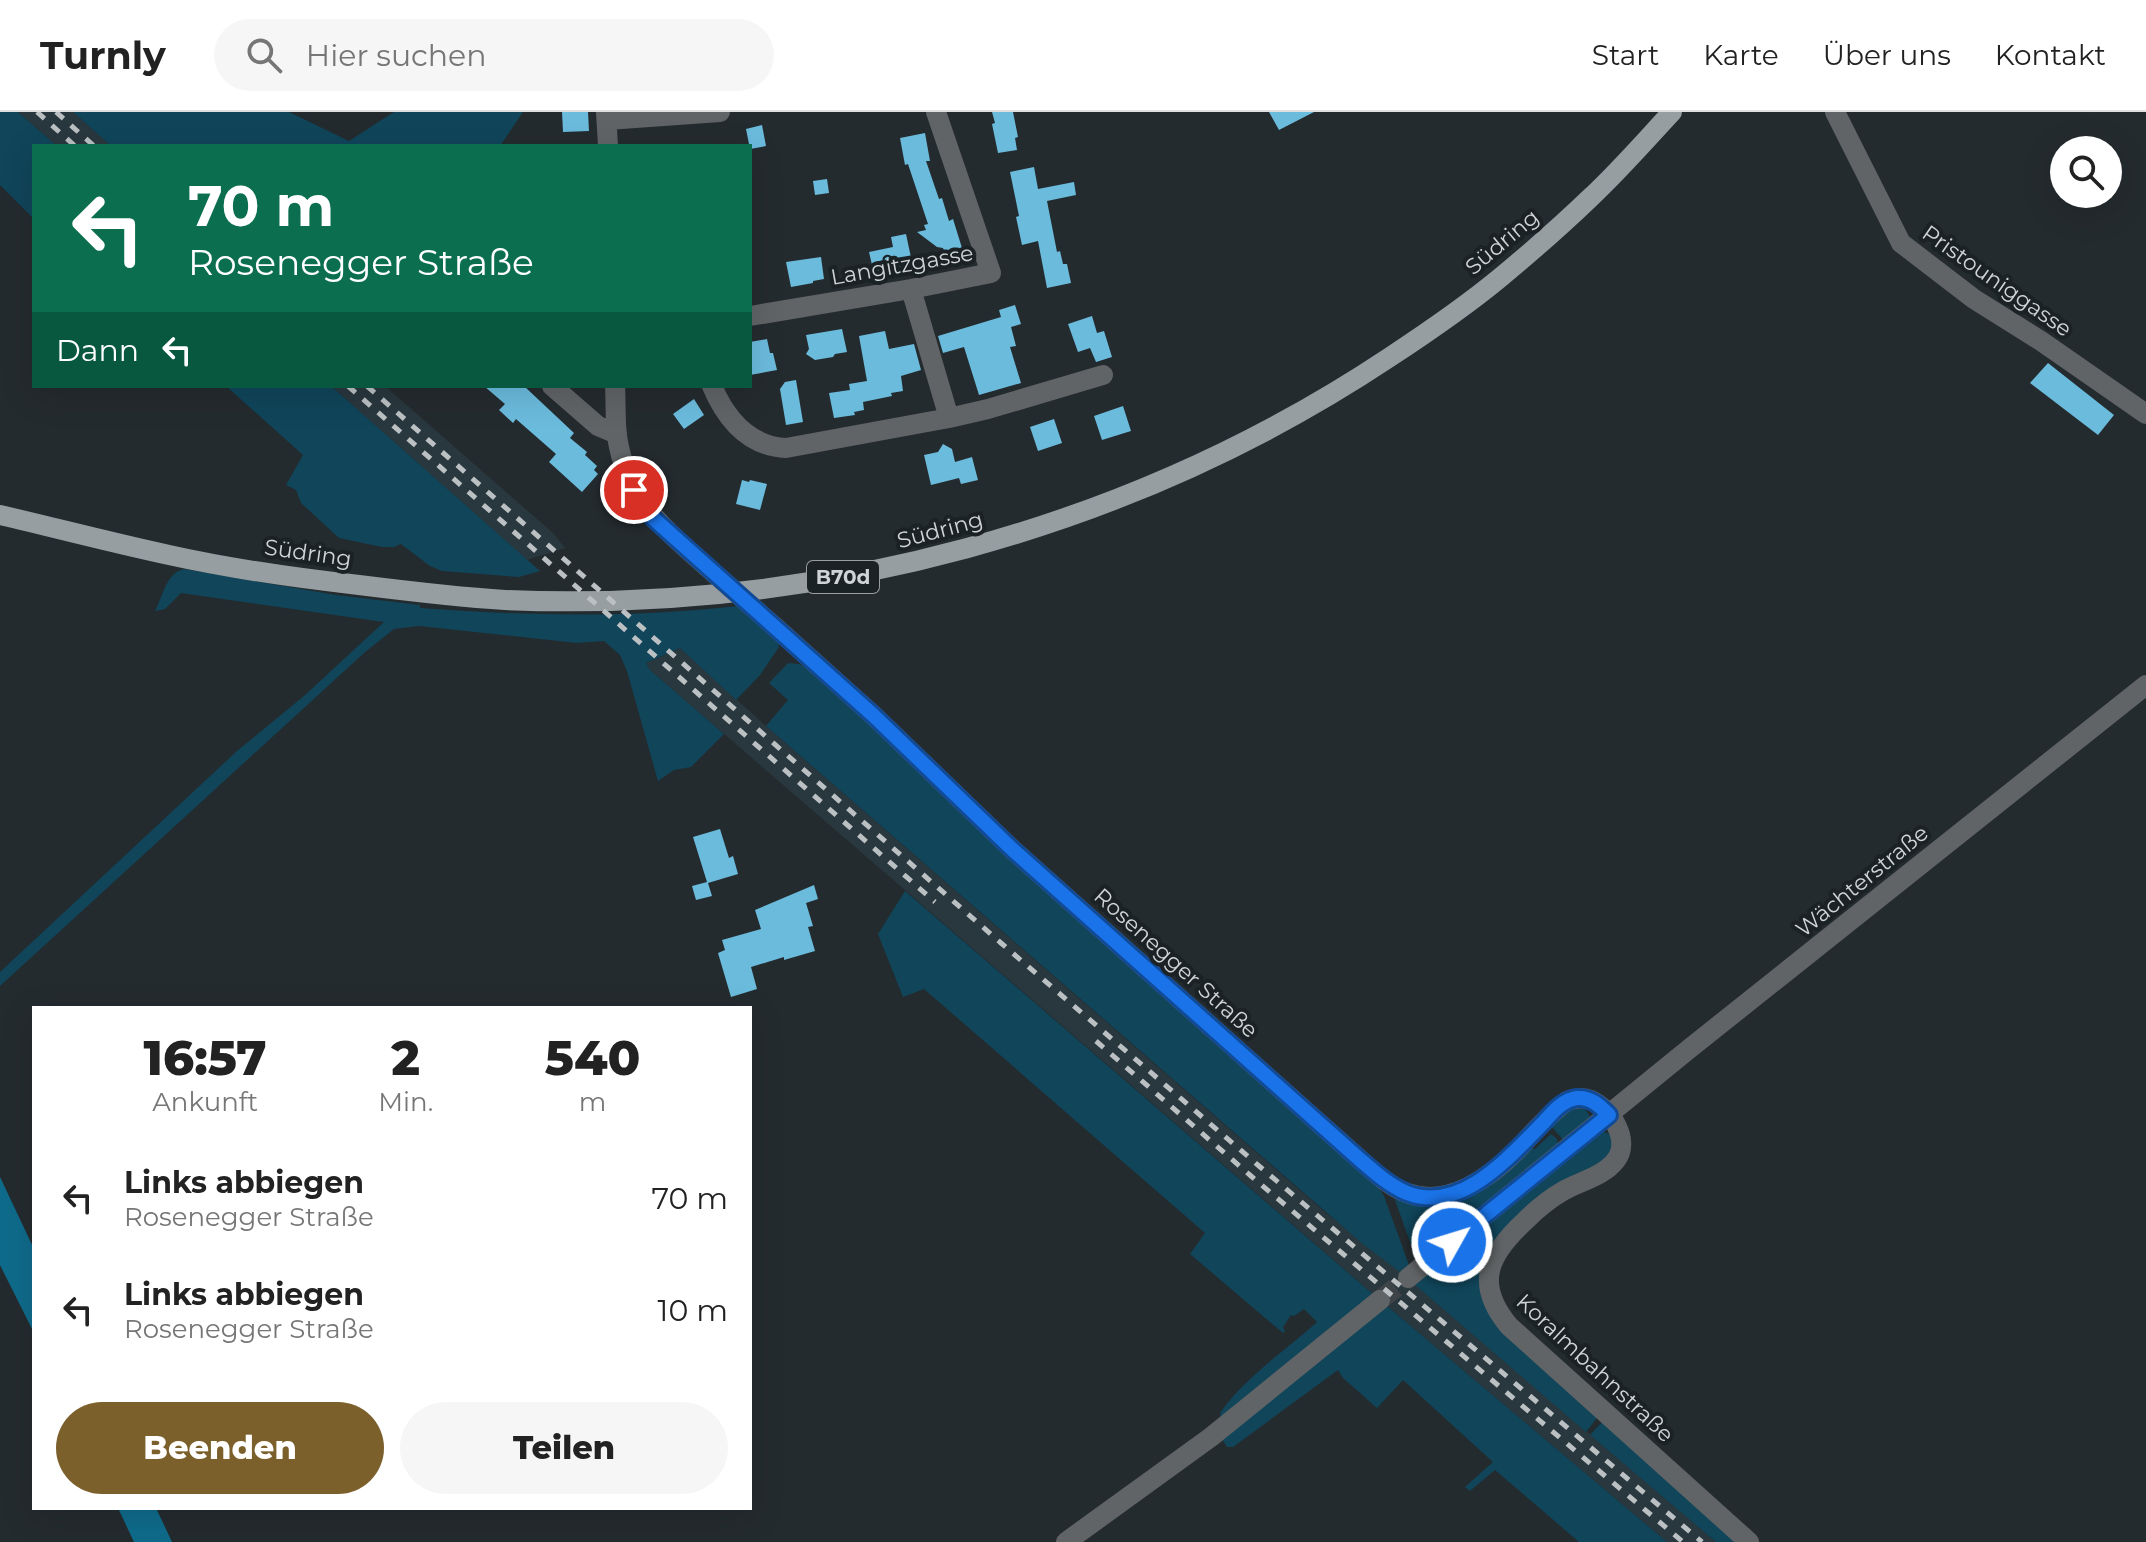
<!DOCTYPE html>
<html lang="de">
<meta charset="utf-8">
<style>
:root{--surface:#fff;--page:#f6f6f6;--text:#222;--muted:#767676;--line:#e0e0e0;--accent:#7c602c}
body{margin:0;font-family:Montserrat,sans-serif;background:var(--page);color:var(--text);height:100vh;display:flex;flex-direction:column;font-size:30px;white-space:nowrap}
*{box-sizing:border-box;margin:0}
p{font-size:26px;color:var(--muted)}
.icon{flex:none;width:44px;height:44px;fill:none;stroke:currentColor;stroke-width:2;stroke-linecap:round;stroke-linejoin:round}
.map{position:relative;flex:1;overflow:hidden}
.drawer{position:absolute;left:32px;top:894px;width:720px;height:504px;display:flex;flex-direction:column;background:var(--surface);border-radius:0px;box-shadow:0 8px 32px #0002}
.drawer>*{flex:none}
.top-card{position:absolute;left:32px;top:32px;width:720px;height:244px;border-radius:0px;box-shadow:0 8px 32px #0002;background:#0b6e4f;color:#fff;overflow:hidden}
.controls{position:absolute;left:2050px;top:24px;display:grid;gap:16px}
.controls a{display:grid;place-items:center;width:72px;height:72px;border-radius:50%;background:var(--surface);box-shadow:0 8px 32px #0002;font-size:40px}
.pin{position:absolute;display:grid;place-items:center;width:68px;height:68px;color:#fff;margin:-34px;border:4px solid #fff;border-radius:50%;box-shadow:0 2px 8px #0007}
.me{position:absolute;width:88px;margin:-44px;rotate:51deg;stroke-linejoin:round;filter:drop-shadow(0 0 6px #0008)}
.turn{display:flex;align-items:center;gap:28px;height:168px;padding:0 24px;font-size:36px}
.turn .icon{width:104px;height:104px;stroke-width:2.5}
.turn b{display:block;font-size:56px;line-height:68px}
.then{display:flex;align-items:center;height:76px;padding:0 24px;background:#0003;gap:16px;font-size:30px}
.eta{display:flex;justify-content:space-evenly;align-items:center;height:136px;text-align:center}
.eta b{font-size:48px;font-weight:800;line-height:56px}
.primary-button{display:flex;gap:16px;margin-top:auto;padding:16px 24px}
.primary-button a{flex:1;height:92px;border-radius:48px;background:var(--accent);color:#fff;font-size:32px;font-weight:800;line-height:92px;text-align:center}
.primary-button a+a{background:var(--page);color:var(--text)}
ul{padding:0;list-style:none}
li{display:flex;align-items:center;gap:24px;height:112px;padding:0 24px}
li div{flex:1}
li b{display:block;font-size:30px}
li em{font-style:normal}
header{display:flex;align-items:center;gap:48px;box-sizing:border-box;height:112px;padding:0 40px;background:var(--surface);border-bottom:2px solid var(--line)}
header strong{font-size:38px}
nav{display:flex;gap:44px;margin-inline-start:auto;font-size:28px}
.search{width:560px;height:72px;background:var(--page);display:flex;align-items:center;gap:20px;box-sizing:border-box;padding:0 28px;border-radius:44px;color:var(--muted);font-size:30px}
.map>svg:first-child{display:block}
.built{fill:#29373e}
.green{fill:#10455a}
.water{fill:#0f6b8b}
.building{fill:#6bbbdd}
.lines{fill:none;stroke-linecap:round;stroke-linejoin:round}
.street-tunnel{stroke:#3e4448;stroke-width:20;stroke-dasharray:20 10;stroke-linecap:butt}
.street{stroke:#616466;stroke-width:20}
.primary{stroke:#969ea2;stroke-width:20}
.rail{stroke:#bbc0c3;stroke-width:5;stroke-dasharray:10 10;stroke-linecap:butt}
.street-bridge{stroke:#616466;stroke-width:20}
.route-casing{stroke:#114b97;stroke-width:20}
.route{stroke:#1a73e8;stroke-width:14}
.labels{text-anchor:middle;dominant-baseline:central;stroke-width:8;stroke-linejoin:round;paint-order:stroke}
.shield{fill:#1a2225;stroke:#999fa1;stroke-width:2}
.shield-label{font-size:20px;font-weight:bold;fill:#cfd4d6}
.street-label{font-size:22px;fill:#cfd4d6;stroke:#1a2225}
</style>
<header>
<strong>Turnly</strong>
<div class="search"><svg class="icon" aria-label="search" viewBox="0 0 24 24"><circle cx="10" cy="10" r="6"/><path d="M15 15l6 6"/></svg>Hier suchen</div>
<nav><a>Start</a><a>Karte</a><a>Über uns</a><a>Kontakt</a></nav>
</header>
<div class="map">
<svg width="2146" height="1430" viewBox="0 0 2146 1430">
<rect width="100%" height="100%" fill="#242b2f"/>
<path class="built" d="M18,0H73L111,34H57Z
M331,274H385L553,421L565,436L527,448Z
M680,536L766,614L1326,1101L1401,1160L1716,1430H1667L1387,1194L650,558L646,551Z"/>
<path class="green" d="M0,0H18L57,34H34V107L0,73Z
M73,0H289L349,29L394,0H523L500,34H111Z
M226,274H331L540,459L519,465L442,459L430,454L401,432L394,435H382L339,426L301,391L296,378L286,373L303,343Z
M184,457L336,483L420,493V496C527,504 633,506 739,494L777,528L779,535L760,563L736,588L680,536L646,551L650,558L724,622L691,655L674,658L658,669L627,559L620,543L604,529L577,531L419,514L394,517L364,541L0,874V860L237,639L304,584L384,510L181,481L165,497L155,499C163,484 166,461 184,457Z
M788,551L799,552L812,558L1376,1071L1384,1084L1409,1153L1400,1160L1364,1133L766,614L788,588L769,571Z
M905,779L1374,1183L1221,1306L1220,1301C1246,1264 1285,1239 1317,1210L1304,1197L1294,1204L1291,1203L1283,1215L1285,1219L1283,1221L1190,1142L1205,1121L924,877L903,885L878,822Z
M1578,994L1585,997L1591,1006L1565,1030L1551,1014L1562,1002Z
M1603,1020L1611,1022L1615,1041L1584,1064L1481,1166L1597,1306L1586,1320L1414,1172L1598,1022Z
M1551,1022L1557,1027L1558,1032L1416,1147L1394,1085L1412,1091L1529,1036L1535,1037Z
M1387,1194L1667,1430H1579L1495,1358L1470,1379L1465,1375L1493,1350L1403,1268L1377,1296L1343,1266L1338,1258L1233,1335H1227L1222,1327Z
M1602,1310L1739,1430H1716L1590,1323Z"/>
<path class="water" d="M0,1065L34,1137V1221L0,1153Z
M118,1396H156L172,1430H134Z"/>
<path class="building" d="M562,0H588L589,19L563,20Z
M992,0H1013L1018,25L1015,26L1017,38L998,41L992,12L995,11Z
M1269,0H1314L1279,18Z
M762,13L766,34L750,37L746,17Z
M925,21L930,49H926L939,87L942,86L949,109L953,107L962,136L945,142L943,136L937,135L917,120L926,118L924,113L928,112L908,52L905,53L900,26Z
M1034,55L1038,77L1074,70L1076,83L1047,89L1057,140L1060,139L1063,152H1067L1071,171L1047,176L1038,129L1022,133L1016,105L1019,104L1010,60Z
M827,67L829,81L815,83L813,69Z
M906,122L913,155L898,158L899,161L875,166L869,140L893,135L891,125Z
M821,145L824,167L813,169V171L791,175L786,150Z
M1015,193L1021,212L1011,215L1016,234L1010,235L1021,271L979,283L964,235L943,241L938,224L1001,205L999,198Z
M1092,204L1097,221L1104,219L1112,245L1096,250L1090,236L1078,240L1068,212Z
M842,217L847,240L835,242L833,245L815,248L806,242L809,237L806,223Z
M885,219L889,237L914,232L921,258L901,264L903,279L891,281L892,284L863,290L864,298L854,300L855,303L834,306L829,281L850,278L849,272L867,269L859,224Z
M767,227L770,241H773L777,258L750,263V230Z
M2048,251L2114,303L2098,323L2030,271Z
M796,268L803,310L786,313L780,277L785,270Z
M484,274H524L574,321L570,326L587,340L585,343L597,354L594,358L598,362L582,380L549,350L556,342L516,307L513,311L499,298L505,292Z
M694,287L704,303L684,317L673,302Z
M1123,294L1131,319L1102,328L1094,304Z
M1054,307L1062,331L1038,339L1030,315Z
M943,332L952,337L955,350L972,345L978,368L961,372L959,366L931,373L924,343L938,340Z
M742,368L749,370L750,368L767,372L760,398L736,392Z
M720,717L729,746L733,744L738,762L708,771L712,784L696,788L692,774L707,770L693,725Z
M814,773L818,787L806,791L813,814L808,815L815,839L784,848V845L751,855L757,877L731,885L718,841L725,838L722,828L761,817L755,798Z"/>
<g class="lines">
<path class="street-tunnel" d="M1380,1188L1408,1166"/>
<path class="street" d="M606,0L608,34
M1835,0L1901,131L1974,187L2041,229L2146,302
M607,8L720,0
M750,204L911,177L991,161L936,0
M552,274L598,314L617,322
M615,274C616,290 615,308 617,324C626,386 662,415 706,454
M712,274C726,307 748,334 786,336L949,306L911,177
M949,306L988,297L1103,263
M775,515L873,603L1013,738L1357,1045C1372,1058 1388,1074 1407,1081C1448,1096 1491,1065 1518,1037C1533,1021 1549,1002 1567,989C1575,986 1583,985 1591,988C1611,997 1631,1028 1616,1048C1603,1065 1580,1069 1563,1079C1549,1087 1536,1098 1525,1109C1488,1143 1474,1172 1509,1214L1749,1430
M1408,1166L1689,937L2146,573
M1066,1430L1211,1325L1380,1188"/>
<path class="primary" d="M0,403C56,416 113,431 169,443C232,457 296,466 359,473C407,479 456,485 505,488C816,501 1130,418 1390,245C1428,220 1466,194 1501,165C1531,140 1562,113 1590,86C1619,59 1645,29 1672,0"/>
<path class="rail" d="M37,0L75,34
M56,0L94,34
M348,274L935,790
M367,274L1001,831L1259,1054L1702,1430
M1096,929L1251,1064L1683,1430"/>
<path class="street-bridge" d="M706,454L775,515"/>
</g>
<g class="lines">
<g class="route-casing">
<path id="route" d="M634,378L654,407L873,603L1013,738L1357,1045C1372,1058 1388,1073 1407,1081C1461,1102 1509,1045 1543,1011C1552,1001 1562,988 1577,986C1591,985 1600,994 1609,1003L1452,1130"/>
</g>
<use href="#route" class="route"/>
</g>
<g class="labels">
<rect class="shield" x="807" y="449" width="72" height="32" rx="6"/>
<g class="shield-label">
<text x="843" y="465">B70d</text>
</g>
<g class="street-label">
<text transform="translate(1502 130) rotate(-40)">Südring</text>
<text transform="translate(902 153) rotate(-10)">Langitzgasse</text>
<text transform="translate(1997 169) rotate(35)">Pristouniggasse</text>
<text transform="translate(940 418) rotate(-15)">Südring</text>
<text transform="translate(308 441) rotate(8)">Südring</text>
<text transform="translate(1862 769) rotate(-39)">Wächterstraße</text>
<text transform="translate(1176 851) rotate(42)">Rosenegger Straße</text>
<text transform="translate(1595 1256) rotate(43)">Koralmbahnstraße</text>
</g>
</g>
</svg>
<div class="controls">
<a><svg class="icon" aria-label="search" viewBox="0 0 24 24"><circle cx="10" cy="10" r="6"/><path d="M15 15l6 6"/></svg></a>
</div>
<div class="pin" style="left:634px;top:378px;background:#d93025"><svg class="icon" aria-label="arrive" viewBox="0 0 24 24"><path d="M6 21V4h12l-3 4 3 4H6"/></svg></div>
<svg class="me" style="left:1452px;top:1130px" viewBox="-20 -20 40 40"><circle r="17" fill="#1a73e8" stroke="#fff" stroke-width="3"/><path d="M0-11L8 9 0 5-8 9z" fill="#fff"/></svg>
<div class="top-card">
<div class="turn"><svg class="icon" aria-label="left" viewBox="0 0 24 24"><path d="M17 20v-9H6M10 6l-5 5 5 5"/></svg><div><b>70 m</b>Rosenegger Straße</div></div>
<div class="then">Dann<svg class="icon" aria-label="left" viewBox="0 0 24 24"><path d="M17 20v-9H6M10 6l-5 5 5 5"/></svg></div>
</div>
<section class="drawer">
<div class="eta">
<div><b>16:57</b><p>Ankunft</p></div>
<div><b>2</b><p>Min.</p></div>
<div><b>540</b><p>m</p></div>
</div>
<ul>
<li><svg class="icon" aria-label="left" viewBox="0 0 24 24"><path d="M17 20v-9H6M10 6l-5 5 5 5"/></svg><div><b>Links abbiegen</b><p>Rosenegger Straße</p></div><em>70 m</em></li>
<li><svg class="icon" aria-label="left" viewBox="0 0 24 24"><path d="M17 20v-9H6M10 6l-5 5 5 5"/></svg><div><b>Links abbiegen</b><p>Rosenegger Straße</p></div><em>10 m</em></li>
</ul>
<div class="primary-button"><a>Beenden</a><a>Teilen</a></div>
</section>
</div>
